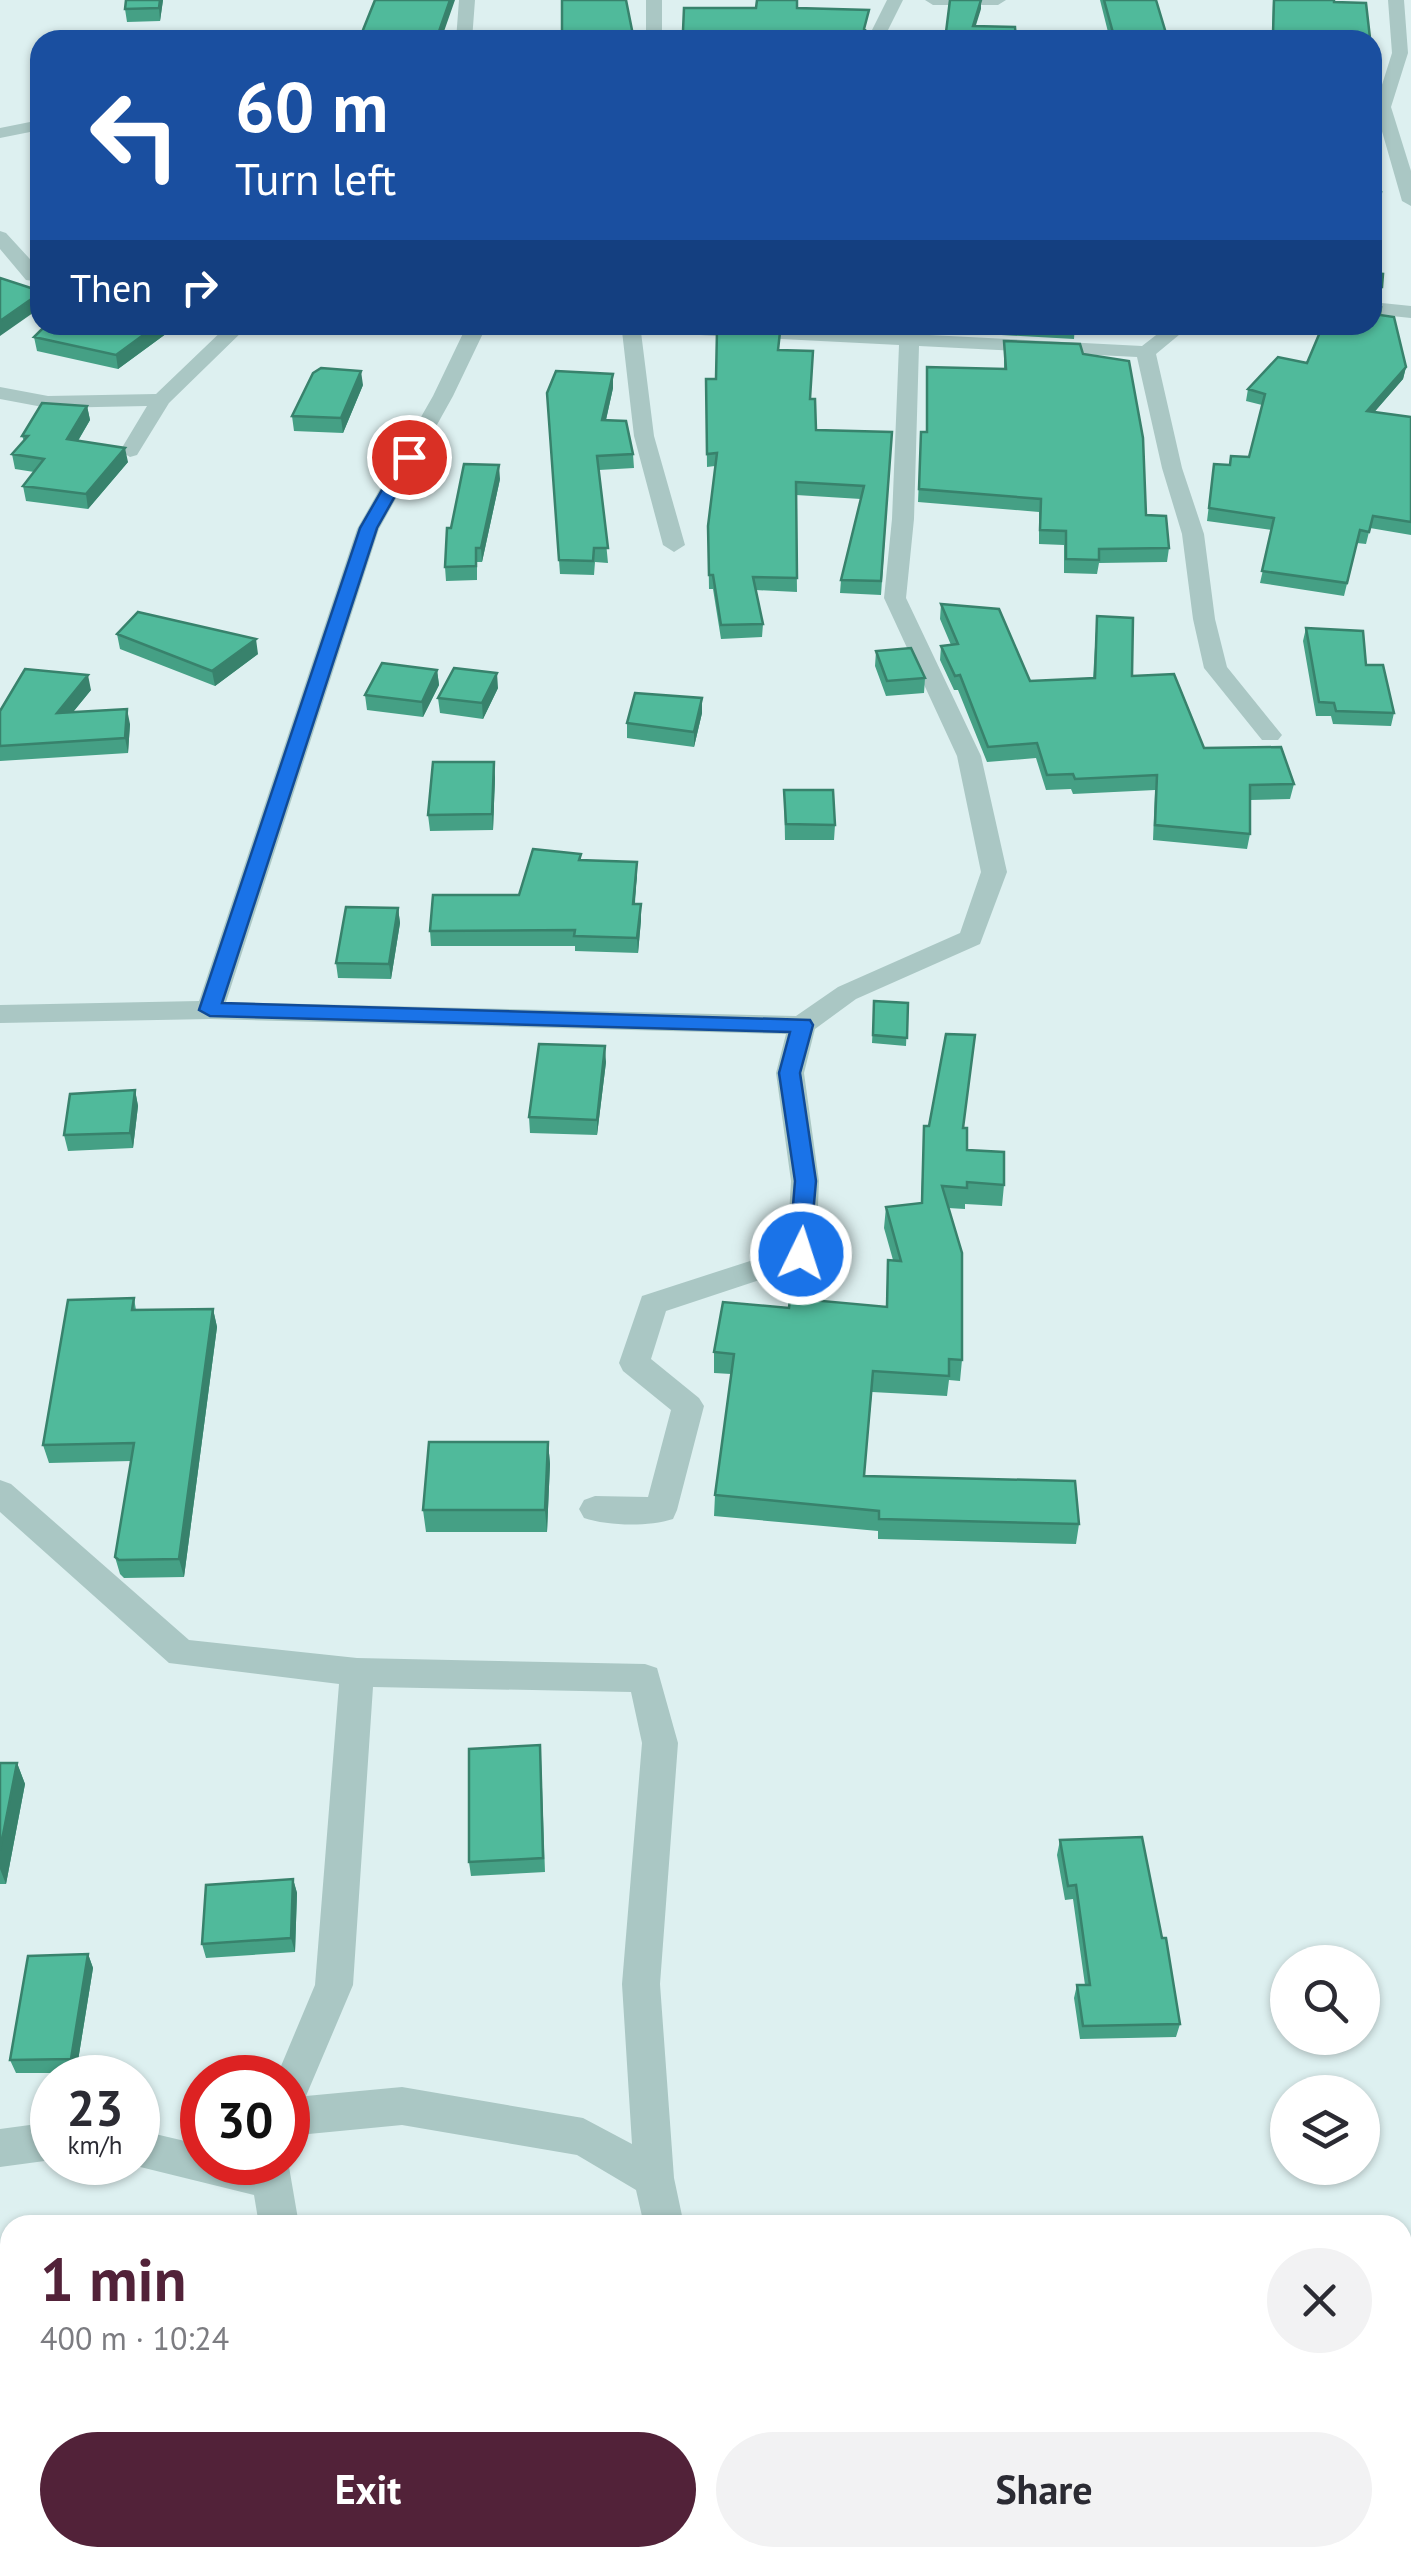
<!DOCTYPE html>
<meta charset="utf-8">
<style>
:root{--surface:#fff;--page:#f2f2f3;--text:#2b2b33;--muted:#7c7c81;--accent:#522239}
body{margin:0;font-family:"PT Sans",sans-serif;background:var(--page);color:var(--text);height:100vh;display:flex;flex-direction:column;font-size:38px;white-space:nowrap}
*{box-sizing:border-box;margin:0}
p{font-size:32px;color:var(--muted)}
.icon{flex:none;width:55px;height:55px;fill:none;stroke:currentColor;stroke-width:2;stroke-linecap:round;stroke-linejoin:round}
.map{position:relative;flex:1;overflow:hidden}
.side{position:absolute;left:0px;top:2215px;width:1412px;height:352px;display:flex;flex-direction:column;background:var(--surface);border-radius:30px 30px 0 0;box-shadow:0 2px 8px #0004}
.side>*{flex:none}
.banner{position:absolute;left:30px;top:30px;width:1352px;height:305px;border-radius:30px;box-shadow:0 2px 8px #0004;background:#1a4fa0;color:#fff;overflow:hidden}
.controls{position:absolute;left:1270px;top:1945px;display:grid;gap:20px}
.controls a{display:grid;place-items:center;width:110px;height:110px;border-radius:50%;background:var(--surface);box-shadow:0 2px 8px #0004;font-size:50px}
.speed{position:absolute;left:30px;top:2055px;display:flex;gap:20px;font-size:50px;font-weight:700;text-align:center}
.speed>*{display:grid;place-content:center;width:130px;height:130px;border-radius:50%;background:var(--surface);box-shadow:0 2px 8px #0004;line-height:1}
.speed small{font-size:25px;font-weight:400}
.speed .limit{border:15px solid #d22;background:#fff;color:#111}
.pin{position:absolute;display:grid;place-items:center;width:85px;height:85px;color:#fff;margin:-42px;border:5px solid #fff;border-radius:50%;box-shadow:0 2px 10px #0007}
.me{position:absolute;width:110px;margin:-55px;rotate:4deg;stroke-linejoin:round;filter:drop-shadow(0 0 8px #0008)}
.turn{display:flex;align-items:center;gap:35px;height:210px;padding:0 40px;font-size:45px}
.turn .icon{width:130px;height:130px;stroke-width:2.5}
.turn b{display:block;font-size:70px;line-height:85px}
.then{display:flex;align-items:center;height:95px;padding:0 40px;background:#0003;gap:20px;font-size:38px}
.round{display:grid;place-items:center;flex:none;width:105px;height:105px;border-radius:52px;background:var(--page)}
.headline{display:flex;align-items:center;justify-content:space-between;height:170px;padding:0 40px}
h1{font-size:60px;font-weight:800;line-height:75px;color:var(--accent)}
.primary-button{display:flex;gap:20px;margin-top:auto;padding:20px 40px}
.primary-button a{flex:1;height:115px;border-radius:60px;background:var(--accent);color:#fff;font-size:40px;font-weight:800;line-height:115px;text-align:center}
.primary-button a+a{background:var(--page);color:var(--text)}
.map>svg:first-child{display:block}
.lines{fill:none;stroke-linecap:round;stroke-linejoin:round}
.minor{fill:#aac7c4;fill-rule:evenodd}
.wall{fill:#45a085}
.shaded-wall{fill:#38826c}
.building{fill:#50ba9b;stroke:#38826c;stroke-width:2.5}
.route{fill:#1a73e8;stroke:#114b97;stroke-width:2.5}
</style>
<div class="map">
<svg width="1411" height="2566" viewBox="0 0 1411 2566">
<rect width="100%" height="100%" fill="#ddf0f0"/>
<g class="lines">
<path class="minor" d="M459,0H475L472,40H456Z
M646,0H662V40H646Z
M887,0H903L883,40H867Z
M925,0H1006L998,5H933Z
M1388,0H1404L1408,53L1391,107L1411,171V206L1402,201L1375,107L1392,53Z
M40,120V130L0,138V128Z
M0,231L6,233L40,270V282L26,280L0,249Z
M1372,302L1411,306V318L1372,314Z
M228,325H249L169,403L137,455L130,457L120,451L147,406L48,408L0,399V387L48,396L156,394Z
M467,325H487L453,396L379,529L226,1002L796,1016L838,987L960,933L981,872L957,756L884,598L892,519L899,345L641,332L654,436L685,545L674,552L663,545L634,436L622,331L611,325H734L1142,346L1169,325H1191L1156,354L1182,468L1204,534L1215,619L1227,667L1282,735L1278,740H1262L1204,668L1193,619L1182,534L1162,468L1137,357L919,346L914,519L906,598L981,756L1007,872L980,944L856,999L815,1029L804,1073L819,1181L816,1255L811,1263L666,1311L651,1359L699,1398L704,1406L677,1510L673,1519C648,1527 608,1526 584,1518L579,1509L584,1500L595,1496L648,1497L671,1410L623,1371L619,1363L642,1296L787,1249L791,1181L776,1073L786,1034L210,1019L0,1023V1005L199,1001L357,529L433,396Z
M0,1480L11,1484L189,1640L357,1658L645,1664L657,1668L678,1743L660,1984L674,2178L684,2225H644L636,2190L577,2155L402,2125L288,2136V2078H276L315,1985L339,1684L169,1663L0,1512ZM373,1687L631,1692L642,1743L622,1984L632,2144L583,2118L402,2087L306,2096L353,1985Z
M52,2122V2160L0,2167V2129Z
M138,2130L202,2145V2162L288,2161L299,2225H259L254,2195L124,2163L138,2162Z
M277,2558H321L319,2566H275Z
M717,2558H761L763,2566H719Z"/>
</g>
<path class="wall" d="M126,0H163L160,21L127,22L125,9Z
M562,0L633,35V40H562Z
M1100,0H1156L1168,40H1110Z
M1273,0H1334V2L1366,3L1370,40H1272Z
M1372,273L1382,287L1380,299H1372Z
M1380,315L1406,367L1403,379L1374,412L1411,417V535L1370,528L1366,544L1357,543L1344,596L1260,583L1272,530L1207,521L1214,464L1229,465L1249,457L1262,405L1246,401L1248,389L1307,363Z
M178,325L118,369L37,351L34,337Z
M1000,325H1075L1074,339L1001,335Z
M1004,341L1083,354L1146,515L1169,548L1167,562L1099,563L1097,574L1064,573V545L1039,544V512L918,502L921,432H926L927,367L1004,369Z
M779,350L810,399L816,430L892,432L881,595L840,593L841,580L861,499L796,495L797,592L756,590L763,624L762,637L721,639L713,589H709L708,526L715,466L707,467L706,379H716Z
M613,374V388L606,420L633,454L634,468L599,470L608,563L595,562L594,575L560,574L547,393Z
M363,385L343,433L294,431L292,416Z
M87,406L90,420L78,441L128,462L88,509L26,501L23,486L34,472L15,469L12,454L24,441L22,436Z
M500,479L482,562H477V580L446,581L445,567L451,528Z
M941,604L1030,681L1093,678L1097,616L1132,676L1204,748L1294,784L1290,799L1250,800V834L1247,849L1153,840L1155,790L1073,794L1071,789L1046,790L1036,758L987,762L958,690H954L940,660L941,646L951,645L940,619Z
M1306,628L1366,665L1394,713L1391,726L1333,724L1331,716H1316L1303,641Z
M117,634L258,654L215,686L120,649Z
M876,651L925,678L924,693L886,696L875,666Z
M437,670L439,685L423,717L367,710L365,695Z
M498,688L483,719L440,713L438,698Z
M91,690L73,712L130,724L128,753L0,761V711Z
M702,698V713L694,747L627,738V723Z
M495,777L493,830L430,831L428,815Z
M784,790L835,825L834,840H785Z
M581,854V860L637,862L635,904L641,920L638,953L575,951V946H431L430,931L519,895Z
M398,908L400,923L391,979L338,978L336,963Z
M874,1001L908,1003L906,1046L872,1043Z
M606,1062L597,1135L530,1133L529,1117Z
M135,1090L138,1106L133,1148L68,1151L64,1135Z
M924,1126L963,1128L967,1150L1004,1185L1002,1206L965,1204V1209L948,1208L962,1360L960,1381L949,1380L947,1396L872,1392L864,1476L1079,1524L1076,1544L878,1539V1531L714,1516L715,1495L731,1374L714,1373V1352L789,1308L886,1307L888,1260H893L884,1228L886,1207L921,1203Z
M134,1298L136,1310L213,1309L217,1327L184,1577L124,1578L120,1574L115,1557L131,1461L49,1463L43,1445Z
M548,1442L550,1464L547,1532H426L423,1510Z
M541,1759L545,1872L471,1876L469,1862Z
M0,1763H17L25,1784L6,1884H0Z
M1060,1840L1162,1938L1180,2024L1176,2037L1080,2039L1074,1998L1077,1985H1085L1073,1899L1065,1900L1057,1855Z
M293,1879L297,1893L295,1952L206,1958L202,1944Z
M88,1954L93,1968L76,2073H16L10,2060Z"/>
<path class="shaded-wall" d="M160,0H163L160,21L159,8Z
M450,0H455L441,40H436Z
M981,0V9L972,38L973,26Z
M40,293V308L0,336V321Z
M157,325H178L118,369L116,355Z
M1406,367L1403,379L1365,423L1367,411Z
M361,371L363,385L343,433L341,418Z
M613,374V388L603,433L602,420Z
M87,406L90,420L70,454L67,439Z
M125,448L128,462L88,509L86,494Z
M499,465L500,479L482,562L481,548Z
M256,639L258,654L215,686L212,671Z
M437,670L439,685L423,717L422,702Z
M497,673L498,688L483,719L482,703Z
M88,675L91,690L60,728L57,713Z
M702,698V713L694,747V732Z
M127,709L130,724L128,753L125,738Z
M494,762L495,777L493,830L492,814Z
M637,862V877L633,920V904Z
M641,904V920L638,953L637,938Z
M398,908L400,923L391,979L389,964Z
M605,1046L606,1062L597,1135V1120Z
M135,1090L138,1106L133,1148L130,1133Z
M213,1309L217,1327L184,1577L179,1559Z
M548,1442L550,1464L547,1532L545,1510Z
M17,1763L25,1784L6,1884L0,1869V1850Z
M293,1879L297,1893L295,1952L291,1938Z
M88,1954L93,1968L76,2073L71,2059Z"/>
<path class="building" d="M126,0H160L159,8L125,9Z
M375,0H450L436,40H345L348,34L361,35Z
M562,0H626L633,35L592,36L591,40H562Z
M757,0H797V8L869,10L864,29L867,32V40H648V32L683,31L684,8H756Z
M950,0H981L973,26L1015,27L1016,40H945Z
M1104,0H1156L1168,40H1115Z
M1274,0H1334V2L1366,3L1370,38L1273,34Z
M1372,190L1381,192L1372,252Z
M1372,273L1383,274L1382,287L1372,288Z
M0,278L40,291V293L0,321Z
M1372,303L1381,307L1380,315L1394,317L1406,367L1367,411L1411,417V522L1373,516L1369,532L1360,530L1347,583L1262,571L1274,518L1209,508L1214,464L1230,465L1231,456L1249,457L1265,394L1248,389L1278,357L1307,363L1323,325H1372Z
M46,325H157L116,355L34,337Z
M717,330L780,332L778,350L813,351L810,399H815L816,430L892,432L881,581L841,580L864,486L796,482L797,578L753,577L763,624L721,625L713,575H709L708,526L717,453L707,454L706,379H716Z
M1004,341L1080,344L1083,354L1129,361L1143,438L1146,515L1166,516L1169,548L1099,549V560L1066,559V531L1040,530L1041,499L919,489L921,432H927V367L1006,369Z
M321,368L361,371L341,418L292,416L313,373Z
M556,371L613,374L602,420L626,421L633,454L597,456L608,548H594L593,561L559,560L547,393Z
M42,403L87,406L67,439L125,448L86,494L23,486L44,459L12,454L28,436H22Z
M464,464L499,465L481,548H476V566L445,567L447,528H451Z
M941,604L999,609L1030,681L1095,678L1097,616L1133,618L1132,676L1174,674L1204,748L1281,747L1294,784L1250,785V834L1155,825L1157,775L1075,779L1073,774L1047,775L1037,743L988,747L960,675L955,676L941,646L958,644Z
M138,612L256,639L212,671L117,634Z
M1306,628L1363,631L1366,665H1383L1394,713L1336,711L1334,703L1319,702Z
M911,648L925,678L887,681L876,651Z
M382,663L437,670L422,702L365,695Z
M454,668L497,673L482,703L438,698Z
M25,669L88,675L57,713L127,709L125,738L0,746V711Z
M635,693L702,698L694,732L627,723Z
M433,762H494L492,814L428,815Z
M784,790H833L835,825L786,824Z
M533,849L581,854L579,860L637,862L633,904H641L637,938L574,936L575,930L430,931L433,895H519Z
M346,907L398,908L389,964L336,963Z
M874,1001L908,1003L907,1038L873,1035Z
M946,1034L975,1035L963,1128H967V1150L1004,1152V1185L967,1182V1188L942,1186L962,1253V1360L949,1359V1376L873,1371L864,1476L1075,1481L1079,1524L879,1519V1511L715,1495L734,1354L714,1352L723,1302L789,1308L790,1298L887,1307L888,1260L901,1261L886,1207L922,1203L924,1126H929Z
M539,1044L605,1046L597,1120L529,1117Z
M135,1090L130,1133L64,1135L70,1094Z
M134,1298L132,1310L213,1309L179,1559L119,1560L115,1557L134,1443L43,1445L68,1300Z
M429,1442H548L545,1510H423Z
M540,1745L543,1858L469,1862V1749Z
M0,1763H17L0,1850Z
M1142,1837L1162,1938H1166L1180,2024L1083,2026L1077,1985H1090L1076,1885L1068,1886L1060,1840Z
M293,1879L291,1938L202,1944L206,1885Z
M88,1954L71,2059L10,2060L28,1956Z"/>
<path class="route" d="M409,453L417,457L377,528L222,1003L810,1020L813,1025L800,1073L816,1181L809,1260L801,1263L789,1254L795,1181L779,1073L790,1032L210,1016L199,1010L360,528L401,457Z"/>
</svg>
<div class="controls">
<a><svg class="icon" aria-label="search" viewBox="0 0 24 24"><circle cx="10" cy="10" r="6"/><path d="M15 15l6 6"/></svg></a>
<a><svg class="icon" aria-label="layers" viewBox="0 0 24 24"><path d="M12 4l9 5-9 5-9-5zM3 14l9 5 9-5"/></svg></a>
</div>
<div class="speed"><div>23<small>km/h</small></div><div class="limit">30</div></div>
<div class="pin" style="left:409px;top:457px;background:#d93025"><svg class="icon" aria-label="arrive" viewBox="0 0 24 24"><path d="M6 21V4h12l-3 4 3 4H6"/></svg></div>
<svg class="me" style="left:801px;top:1254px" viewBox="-20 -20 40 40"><circle r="17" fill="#1a73e8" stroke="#fff" stroke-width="3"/><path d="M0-11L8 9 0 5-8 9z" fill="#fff"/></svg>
<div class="banner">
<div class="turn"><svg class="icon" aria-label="left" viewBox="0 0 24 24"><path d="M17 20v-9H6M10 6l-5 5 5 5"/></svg><div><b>60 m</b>Turn left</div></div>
<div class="then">Then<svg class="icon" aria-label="right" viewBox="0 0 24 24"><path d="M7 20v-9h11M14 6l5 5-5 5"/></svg></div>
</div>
<section class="side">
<div class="headline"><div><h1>1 min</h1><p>400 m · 10:24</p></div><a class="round"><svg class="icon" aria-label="close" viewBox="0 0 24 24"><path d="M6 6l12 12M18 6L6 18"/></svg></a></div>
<div class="primary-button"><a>Exit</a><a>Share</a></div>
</section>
</div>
